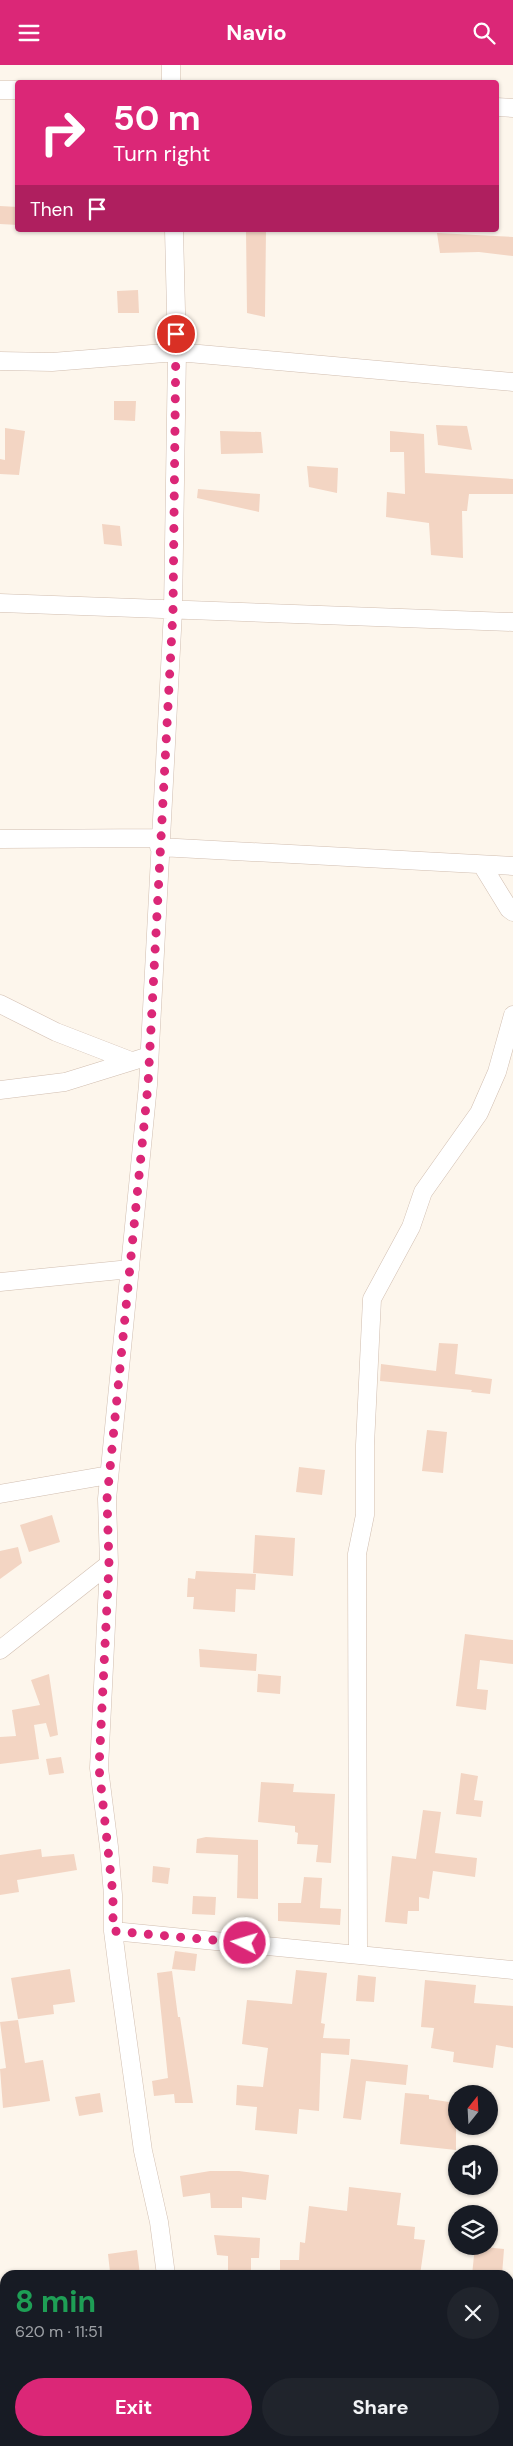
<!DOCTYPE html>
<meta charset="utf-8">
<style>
:root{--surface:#171b24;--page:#20242c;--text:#f1f3f6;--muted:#9ea1a6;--accent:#db2777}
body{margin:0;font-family:"DM Sans",sans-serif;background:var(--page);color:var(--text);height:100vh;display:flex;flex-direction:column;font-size:19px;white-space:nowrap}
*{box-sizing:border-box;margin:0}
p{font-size:16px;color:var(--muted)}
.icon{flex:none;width:28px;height:28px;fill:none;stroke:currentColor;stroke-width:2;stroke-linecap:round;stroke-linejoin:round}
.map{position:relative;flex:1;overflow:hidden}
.sheet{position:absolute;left:0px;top:2205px;width:514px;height:176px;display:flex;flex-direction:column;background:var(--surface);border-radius:15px 15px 0 0;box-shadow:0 1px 4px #0004}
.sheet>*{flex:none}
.guide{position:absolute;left:15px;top:15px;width:484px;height:152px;border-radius:5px;box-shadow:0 1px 4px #0004;background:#db2777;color:#fff;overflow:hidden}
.needle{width:32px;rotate:18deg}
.fabs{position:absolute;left:448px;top:2020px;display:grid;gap:10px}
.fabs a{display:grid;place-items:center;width:50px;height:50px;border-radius:50%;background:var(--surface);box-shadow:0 1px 4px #0004;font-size:25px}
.pin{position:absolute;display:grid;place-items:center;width:42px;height:42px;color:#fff;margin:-21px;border:2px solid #fff;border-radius:50%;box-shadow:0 1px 5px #0007}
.me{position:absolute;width:55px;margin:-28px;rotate:275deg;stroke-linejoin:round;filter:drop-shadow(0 0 4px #0008)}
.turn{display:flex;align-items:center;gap:18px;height:105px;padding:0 15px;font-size:22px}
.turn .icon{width:65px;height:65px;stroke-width:2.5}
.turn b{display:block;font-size:35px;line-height:42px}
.then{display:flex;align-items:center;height:48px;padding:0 15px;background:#0003;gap:10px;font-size:19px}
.round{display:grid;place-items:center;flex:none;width:52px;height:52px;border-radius:26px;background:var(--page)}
.summary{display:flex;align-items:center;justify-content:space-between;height:85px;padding:0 15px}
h1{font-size:30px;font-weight:700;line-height:38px;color:#1e9e55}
.action{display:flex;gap:10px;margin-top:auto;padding:10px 15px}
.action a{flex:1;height:58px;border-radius:30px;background:var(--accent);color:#fff;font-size:20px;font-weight:700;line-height:58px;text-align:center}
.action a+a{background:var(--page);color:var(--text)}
header{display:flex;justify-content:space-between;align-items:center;height:65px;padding:0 15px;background:var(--accent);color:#fff;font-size:22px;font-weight:700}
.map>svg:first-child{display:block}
.building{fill:#f3d5c3}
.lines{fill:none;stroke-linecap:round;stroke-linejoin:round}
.street-casing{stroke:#d1beb0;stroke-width:19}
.street{stroke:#fff;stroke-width:18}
.route{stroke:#db2777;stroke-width:9;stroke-dasharray:0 16.2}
</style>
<header><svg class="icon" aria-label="menu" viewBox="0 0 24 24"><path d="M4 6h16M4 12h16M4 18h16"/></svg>Navio<svg class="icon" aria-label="search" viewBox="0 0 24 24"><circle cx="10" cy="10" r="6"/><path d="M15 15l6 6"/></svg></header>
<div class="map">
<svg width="513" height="2381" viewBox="0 0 513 2381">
<rect width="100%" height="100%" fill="#fdf6ec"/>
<path class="building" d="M0,141L18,142V160L0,159Z
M246,165H266L265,252L247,248Z
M437,168L513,172V191L479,187L440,188Z
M138,225L139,248H118L117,226Z
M114,336H136L135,356L114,355Z
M436,360L467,361L472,385L438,380Z
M5,363L25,366L19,410L0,409V394L5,395Z
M220,366L261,367L263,388L221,389Z
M390,366L424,369L425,408L513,414V429H469L467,446H462L463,493L431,490L429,458L386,452L387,427L405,429L404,387H390Z
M307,401L338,403L337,428L309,422Z
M198,424L260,429L259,447L197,433Z
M102,459L120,461L122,481L104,479Z
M439,1278L458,1279L455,1309L492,1314L490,1329L471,1327L472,1325L380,1316L381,1299L436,1306Z
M427,1365L447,1367L443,1408L422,1406Z
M299,1402L325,1405L322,1430L296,1427Z
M52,1450L60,1477L29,1487L20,1460Z
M255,1470L295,1473L293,1511L253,1508Z
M18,1482L22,1498L0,1514V1486Z
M196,1506L256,1509L255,1525L236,1524L235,1547L193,1544L194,1532H187L188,1513L195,1514Z
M465,1569L513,1575V1599L480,1595L477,1624L488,1625L486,1645L456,1641Z
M199,1584L257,1589L256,1606L200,1602Z
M49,1609L58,1670L50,1672L46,1658L34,1660L39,1694L0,1699V1672L16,1671L12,1645L40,1640L31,1615Z
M258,1609L281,1611L280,1629L257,1627Z
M61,1692L64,1708L49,1710L46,1694Z
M461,1708L478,1711L474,1735L483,1736L481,1752L456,1749Z
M261,1717L294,1719L293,1727L335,1729L331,1798L316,1797L318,1780L297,1779L298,1768L295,1767V1761L258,1757Z
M423,1745L441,1747L435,1788L477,1793L475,1812L433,1806L429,1834L419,1832V1846H408L407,1859L385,1857L392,1791L416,1794Z
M206,1772L258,1775V1834L237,1833L238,1790L196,1788L197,1774Z
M41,1784L42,1792L74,1789L77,1805L17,1815L19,1827L0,1830V1790Z
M153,1801L170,1803L168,1819L152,1817Z
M304,1812L322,1813L320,1843L341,1844L340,1860L278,1856V1838H301Z
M193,1831L216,1832L215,1850L192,1849Z
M175,1886L197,1889L195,1906L172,1904Z
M70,1904L75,1937L53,1940L54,1949L18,1954L11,1913Z
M296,1905L327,1908L321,1958L325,1959L323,1973L350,1974L349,1990L321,1988L319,2046L299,2044L297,2069L255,2065L257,2042L236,2040L237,2020L263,2022L268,1983L242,1979L247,1935L292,1939Z
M172,1906L178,1952H180L193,2038H175L174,2029L154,2031L152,2016L168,2013L157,1908Z
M358,1910L376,1912L374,1937L356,1936Z
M425,1915L476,1920L474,1938L513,1941V1983L496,1980L493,2003L453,1997L454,1987L431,1983L434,1963L421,1962Z
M18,1955L25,1998L43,1995L50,2036L3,2043L0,2004L6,2003L0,1957Z
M351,1994L408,2000L406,2020L366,2016L361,2055L343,2053Z
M100,2028L103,2047L79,2051L75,2032Z
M405,2028L429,2030V2034L456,2038V2085L400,2079Z
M210,2106H239L269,2110L266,2135L242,2132V2143H211L210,2128L183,2132L180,2111Z
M349,2122L401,2128L397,2160L415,2162L414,2174L425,2175L420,2210H280V2195H299L300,2177L305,2178L309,2141L347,2146Z
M214,2170L260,2173L259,2193H251V2210H228V2191L217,2190Z
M475,2181L504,2184L502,2210H472Z
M137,2185L140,2210H121L120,2206L110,2207L108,2189Z"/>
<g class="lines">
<g class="street-casing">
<path id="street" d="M171,18V0
M0,25H18
M496,42L513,43
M0,296L52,297L177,287L513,317
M0,538L513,557
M0,774L161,773
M159,782L513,801
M482,800L509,844L513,847
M0,939L56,967L131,996
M0,1025L65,1017L149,991
M0,1217L130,1204
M0,1429L109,1410
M0,1585L109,1499
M113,1866L513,1905
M358,1888L357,1489L365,1450V1380L372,1234L411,1162L423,1127L479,1048L497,1007L513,950
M166,2210L159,2157L143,2086L119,1913L113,1866V1830L109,1782L99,1703L109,1499L107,1434L148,1020L173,546L177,287L174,165
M509,2322H513
M92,2376L94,2381
M229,2376L231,2381
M13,2381L22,2376"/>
</g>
<use href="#street" class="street"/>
</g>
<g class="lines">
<path class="route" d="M176,269L173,546L148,1020L107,1434L109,1499L99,1703L113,1830V1866L245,1878"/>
</g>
</svg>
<div class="fabs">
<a><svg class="needle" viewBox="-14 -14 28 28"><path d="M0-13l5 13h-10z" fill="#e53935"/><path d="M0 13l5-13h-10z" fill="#9ea1a6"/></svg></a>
<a><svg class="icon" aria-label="sound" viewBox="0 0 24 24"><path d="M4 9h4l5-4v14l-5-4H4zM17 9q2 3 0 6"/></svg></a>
<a><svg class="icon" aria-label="layers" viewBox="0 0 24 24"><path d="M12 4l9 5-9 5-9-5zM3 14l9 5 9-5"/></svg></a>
</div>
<div class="pin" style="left:176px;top:269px;background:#d93025"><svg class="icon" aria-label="arrive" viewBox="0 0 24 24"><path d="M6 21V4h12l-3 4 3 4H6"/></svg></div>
<svg class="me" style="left:245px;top:1878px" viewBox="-20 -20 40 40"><circle r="17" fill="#db2777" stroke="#fff" stroke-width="3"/><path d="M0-11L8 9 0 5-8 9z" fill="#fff"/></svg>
<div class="guide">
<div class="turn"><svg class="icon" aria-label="right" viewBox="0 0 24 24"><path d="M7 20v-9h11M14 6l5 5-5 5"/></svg><div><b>50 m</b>Turn right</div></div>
<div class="then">Then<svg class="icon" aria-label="arrive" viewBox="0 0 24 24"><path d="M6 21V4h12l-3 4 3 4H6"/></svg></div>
</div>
<section class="sheet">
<div class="summary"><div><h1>8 min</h1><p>620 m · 11:51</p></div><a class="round"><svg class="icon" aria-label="close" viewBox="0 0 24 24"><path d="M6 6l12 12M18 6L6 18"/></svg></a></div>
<div class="action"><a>Exit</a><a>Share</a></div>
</section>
</div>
